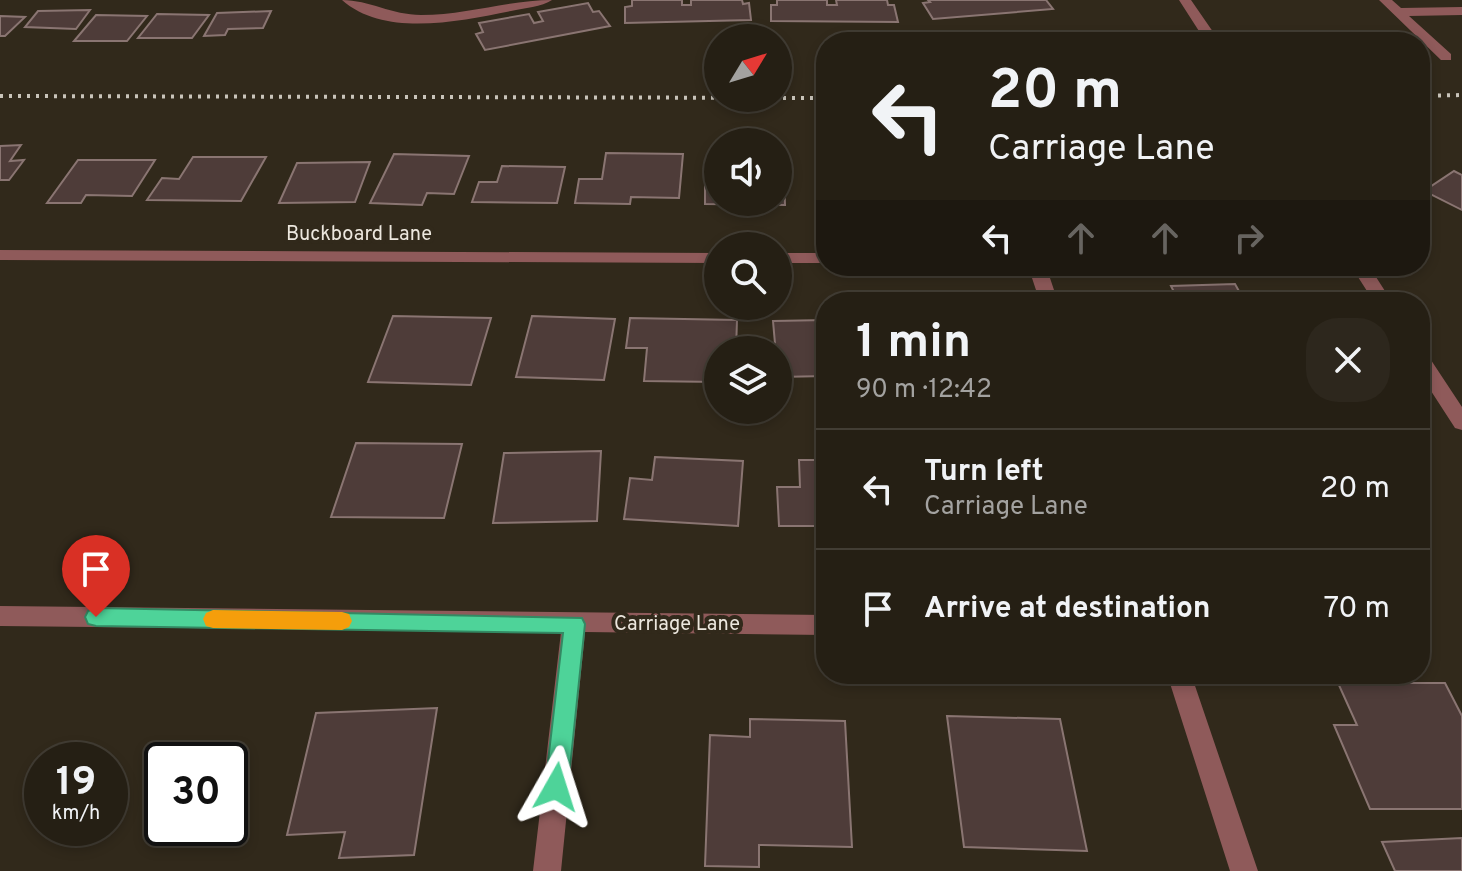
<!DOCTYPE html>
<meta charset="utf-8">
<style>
:root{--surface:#251f14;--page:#2d271d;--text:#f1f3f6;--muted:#a3a2a0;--line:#423d34}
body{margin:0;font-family:Overpass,sans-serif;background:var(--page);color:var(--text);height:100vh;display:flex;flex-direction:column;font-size:30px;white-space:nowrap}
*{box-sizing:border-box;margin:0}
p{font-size:26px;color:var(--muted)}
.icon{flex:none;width:44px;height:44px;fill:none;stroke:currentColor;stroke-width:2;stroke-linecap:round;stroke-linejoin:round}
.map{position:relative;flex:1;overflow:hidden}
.drawer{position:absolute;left:816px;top:292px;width:614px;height:392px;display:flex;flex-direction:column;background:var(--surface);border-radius:32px;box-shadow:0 4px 12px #0003,0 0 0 2px var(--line)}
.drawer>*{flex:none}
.hud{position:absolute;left:816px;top:32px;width:614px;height:244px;border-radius:32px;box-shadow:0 4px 12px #0003,0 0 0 2px var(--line);background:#251f14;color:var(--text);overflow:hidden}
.needle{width:52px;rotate:52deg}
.fabs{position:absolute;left:704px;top:24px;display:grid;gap:16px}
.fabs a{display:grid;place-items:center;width:88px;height:88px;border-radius:50%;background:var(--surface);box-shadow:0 4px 12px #0003,0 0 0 2px var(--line);font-size:40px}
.speed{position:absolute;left:24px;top:742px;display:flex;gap:16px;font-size:40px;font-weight:700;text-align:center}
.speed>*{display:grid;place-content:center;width:104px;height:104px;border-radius:50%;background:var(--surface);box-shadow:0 4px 12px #0003,0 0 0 2px var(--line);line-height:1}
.speed small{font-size:20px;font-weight:400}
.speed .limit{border:4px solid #111;border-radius:12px;background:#fff;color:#111}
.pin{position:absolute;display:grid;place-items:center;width:68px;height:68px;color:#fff;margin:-82px -34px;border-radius:50% 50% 50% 0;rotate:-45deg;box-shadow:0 0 8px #0007}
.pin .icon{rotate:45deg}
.me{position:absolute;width:88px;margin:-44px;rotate:6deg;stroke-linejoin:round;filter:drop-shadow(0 0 6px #0008)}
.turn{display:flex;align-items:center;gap:28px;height:168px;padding:0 40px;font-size:36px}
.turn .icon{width:104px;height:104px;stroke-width:2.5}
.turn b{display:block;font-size:56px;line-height:68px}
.lanes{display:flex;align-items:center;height:76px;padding:0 40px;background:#0003;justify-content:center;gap:40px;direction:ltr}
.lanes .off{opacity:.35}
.round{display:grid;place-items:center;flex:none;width:84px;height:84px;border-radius:32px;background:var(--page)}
.headline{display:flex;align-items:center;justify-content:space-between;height:136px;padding:0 40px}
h1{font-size:48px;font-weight:700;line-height:60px}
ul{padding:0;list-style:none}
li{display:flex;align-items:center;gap:24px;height:120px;padding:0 40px;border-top:2px solid var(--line)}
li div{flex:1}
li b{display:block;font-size:30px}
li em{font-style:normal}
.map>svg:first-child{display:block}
.building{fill:#4e3c39;stroke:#8a7572;stroke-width:2}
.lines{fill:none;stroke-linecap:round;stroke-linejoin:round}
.minor{fill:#8f5a5a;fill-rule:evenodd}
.rail{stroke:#c9c4ba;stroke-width:4;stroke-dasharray:3 6;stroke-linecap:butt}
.route{fill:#4ed399;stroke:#338963;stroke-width:2}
.slow{fill:#f59e0b}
.labels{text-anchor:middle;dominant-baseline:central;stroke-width:8;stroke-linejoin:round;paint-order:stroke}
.street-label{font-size:20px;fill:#ece7de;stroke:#31291b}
</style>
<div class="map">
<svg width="1462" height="871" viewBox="0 0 1462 871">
<rect width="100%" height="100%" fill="#31291b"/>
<path class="building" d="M632,0H682V5H691V0H742L743,4L749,3L751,20L625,23V7L632,6Z
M777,0H827V5H837L836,0H887L888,5H894L898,22L771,21V5H777Z
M928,0H1046L1053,9L933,19L923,3L930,2Z
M588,3L593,12L599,11L610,26L485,50L476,34L483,32L479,23L529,14L534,23L543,21L538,12Z
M90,10L76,29L25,27L38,11Z
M271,11L263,28L228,29L225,35L204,36L217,13Z
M157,14L209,15L192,38H138Z
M96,15L147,16L127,41H74Z
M0,16L25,17L5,36H0Z
M21,145L10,161L24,160L9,180H0V146Z
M606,153L683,154L679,198L631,197L630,204L575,203L579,179H602Z
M394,154L469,156L454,194L427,193L422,205L370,203Z
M193,157H266L241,201L147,200L162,178L179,179Z
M78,160H155L132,196L86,195L81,203H47Z
M370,162L355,202L279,203L297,163Z
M502,166L565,167L557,203L472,202L479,182H497Z
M778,169H784L785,205L705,204V183H718V202H778Z
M1454,171L1462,175V210L1424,191Z
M819,180L826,181V203H819Z
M1235,284L1245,302H1179L1171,286Z
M393,316L491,318L471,385L368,382Z
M532,316L615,319L604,380L516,377Z
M630,318L737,320L736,350H718V382L644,381L647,348H626Z
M826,320V376L778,377L773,321Z
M356,443L462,444L444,518L331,517Z
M601,451L597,521L493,523L504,453Z
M655,457L743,461L738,526L624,519L630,478L652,480Z
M799,460H826V526H779L777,487H800Z
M1338,683H1445L1462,716V809H1370L1334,725H1357Z
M437,708L414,855L339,858L345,832L287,835L316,713Z
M947,716L1060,719L1087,851L964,847Z
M750,719L845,721L852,847L759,845V867L705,866L710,735L750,737Z
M1462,838V871H1395L1382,842Z"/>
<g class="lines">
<path class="minor" d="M342,0C369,0 392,15 421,15C466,15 508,0 552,0C542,7 524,8 511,11C460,21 385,38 342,0Z
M1179,0H1191L1220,42H1206Z
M1379,0H1392L1401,8L1462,7V15L1409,16L1451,54V60H1441Z
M0,250L718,253V263L0,260Z
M778,253H826V263H778Z
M1028,266H1046L1058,302H1040Z
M1351,266H1369L1392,302H1374Z
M1420,353L1427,354L1462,407V430L1455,428L1420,374Z
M0,606L826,615V635L585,632L561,871H533L561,632L0,626Z
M1167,674H1191L1258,871H1230Z"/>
<path class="rail" d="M0,96L826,98
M1420,96L1462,95"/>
</g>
<path class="route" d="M96,608L582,618L585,624L568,787L565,796L556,799L548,796L545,787L563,633L96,626L88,624L85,617L88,611Z"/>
<path class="slow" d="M213,610L342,612L349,614L352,621L349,627L342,630L213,628L206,626L203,619L206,613Z"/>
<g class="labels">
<g class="street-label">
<text x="359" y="235">Buckboard Lane</text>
<text x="677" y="625">Carriage Lane</text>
</g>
</g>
</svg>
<div class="fabs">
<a><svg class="needle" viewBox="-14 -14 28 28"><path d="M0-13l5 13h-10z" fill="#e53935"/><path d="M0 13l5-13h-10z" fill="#a3a2a0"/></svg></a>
<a><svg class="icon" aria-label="sound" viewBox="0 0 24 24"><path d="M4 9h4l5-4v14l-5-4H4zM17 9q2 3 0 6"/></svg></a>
<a><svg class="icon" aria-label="search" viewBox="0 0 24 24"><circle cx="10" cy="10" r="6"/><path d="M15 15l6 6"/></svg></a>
<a><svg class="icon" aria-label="layers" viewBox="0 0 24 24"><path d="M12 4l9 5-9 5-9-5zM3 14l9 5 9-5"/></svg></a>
</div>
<div class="speed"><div>19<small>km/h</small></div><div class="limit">30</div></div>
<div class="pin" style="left:96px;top:617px;background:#d93025"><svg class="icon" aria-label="arrive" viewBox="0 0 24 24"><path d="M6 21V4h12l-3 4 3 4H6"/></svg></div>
<svg class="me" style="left:556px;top:787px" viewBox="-20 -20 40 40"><path d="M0-17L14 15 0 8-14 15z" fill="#4ed399" stroke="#fff" stroke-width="4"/></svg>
<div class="hud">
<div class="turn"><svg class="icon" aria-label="left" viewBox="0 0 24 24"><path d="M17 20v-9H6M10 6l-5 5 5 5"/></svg><div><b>20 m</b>Carriage Lane</div></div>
<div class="lanes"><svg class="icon" aria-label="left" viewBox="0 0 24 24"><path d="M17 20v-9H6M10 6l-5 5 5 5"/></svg><svg class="icon off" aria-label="ahead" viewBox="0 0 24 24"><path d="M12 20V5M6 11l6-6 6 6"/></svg><svg class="icon off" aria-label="ahead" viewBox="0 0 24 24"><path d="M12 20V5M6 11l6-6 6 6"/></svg><svg class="icon off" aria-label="right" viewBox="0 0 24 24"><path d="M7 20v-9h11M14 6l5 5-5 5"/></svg></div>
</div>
<section class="drawer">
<div class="headline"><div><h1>1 min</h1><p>90 m · 12:42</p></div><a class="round"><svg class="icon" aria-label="close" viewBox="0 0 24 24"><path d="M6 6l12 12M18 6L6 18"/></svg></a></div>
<ul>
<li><svg class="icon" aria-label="left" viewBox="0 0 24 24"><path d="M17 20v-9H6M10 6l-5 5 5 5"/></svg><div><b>Turn left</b><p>Carriage Lane</p></div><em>20 m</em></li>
<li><svg class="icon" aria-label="arrive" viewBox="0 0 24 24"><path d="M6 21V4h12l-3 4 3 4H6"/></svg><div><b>Arrive at destination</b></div><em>70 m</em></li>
</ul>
</section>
</div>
